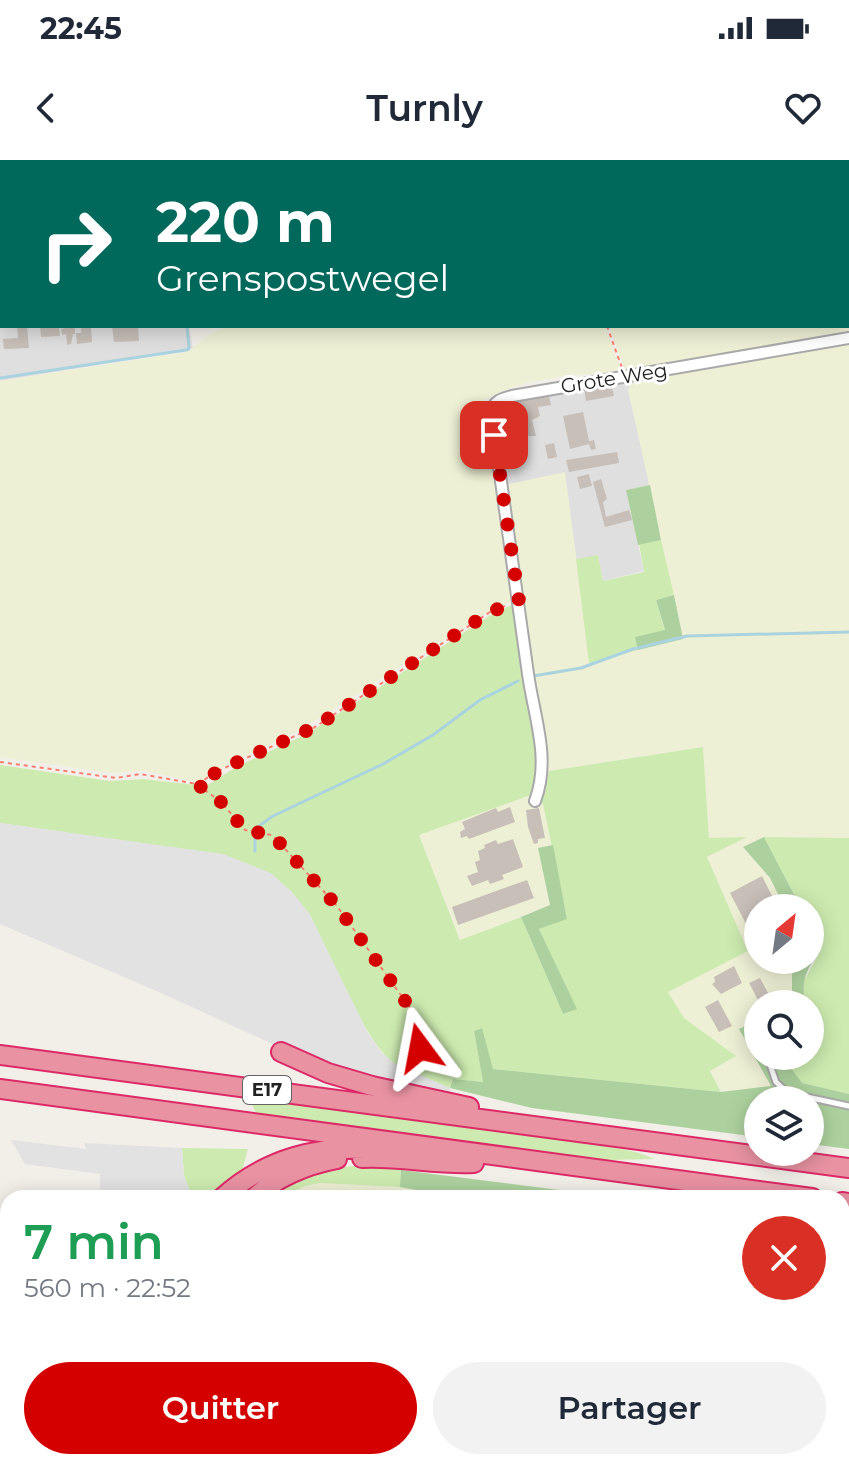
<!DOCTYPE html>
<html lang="fr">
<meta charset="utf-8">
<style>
:root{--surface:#fff;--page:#f2f2f3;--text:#1f2937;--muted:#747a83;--accent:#d40000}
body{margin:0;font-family:Montserrat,sans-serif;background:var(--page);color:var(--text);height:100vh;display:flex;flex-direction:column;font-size:30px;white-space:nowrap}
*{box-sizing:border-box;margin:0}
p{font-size:26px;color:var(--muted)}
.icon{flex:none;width:44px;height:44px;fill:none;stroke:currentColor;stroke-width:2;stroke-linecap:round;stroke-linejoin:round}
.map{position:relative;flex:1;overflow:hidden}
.sheet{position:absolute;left:0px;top:1030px;width:850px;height:280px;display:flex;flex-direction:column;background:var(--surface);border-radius:24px 24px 0 0;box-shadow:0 4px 20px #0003}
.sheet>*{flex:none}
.guide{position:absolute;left:0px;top:0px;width:850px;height:168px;box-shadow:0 4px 20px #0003;background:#00695c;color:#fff;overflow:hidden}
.needle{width:52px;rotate:29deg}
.buttons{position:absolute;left:744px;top:734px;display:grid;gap:16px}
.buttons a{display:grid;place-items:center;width:80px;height:80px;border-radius:50%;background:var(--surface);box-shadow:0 4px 20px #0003;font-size:40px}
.pin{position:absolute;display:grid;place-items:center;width:68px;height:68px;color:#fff;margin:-34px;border-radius:16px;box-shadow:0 4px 12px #0006}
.me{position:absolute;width:88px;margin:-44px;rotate:347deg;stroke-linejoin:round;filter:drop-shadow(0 0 6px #0008)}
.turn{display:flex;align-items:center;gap:28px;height:168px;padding:0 24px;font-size:36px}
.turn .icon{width:104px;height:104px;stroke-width:2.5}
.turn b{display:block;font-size:56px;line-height:68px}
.round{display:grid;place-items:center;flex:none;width:84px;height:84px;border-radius:42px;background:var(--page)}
.headline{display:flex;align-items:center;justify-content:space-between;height:136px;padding:0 24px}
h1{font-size:48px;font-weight:600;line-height:60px;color:#1e9e55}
.cta{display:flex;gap:16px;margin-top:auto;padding:16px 24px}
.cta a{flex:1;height:92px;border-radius:48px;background:var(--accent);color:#fff;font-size:32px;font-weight:600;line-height:92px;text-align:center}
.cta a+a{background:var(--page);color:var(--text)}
.status{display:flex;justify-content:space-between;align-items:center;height:56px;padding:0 40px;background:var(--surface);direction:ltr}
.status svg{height:22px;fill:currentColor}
header{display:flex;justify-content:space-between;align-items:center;height:104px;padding:0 24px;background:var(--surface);font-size:36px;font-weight:600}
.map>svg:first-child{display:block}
.residential{fill:#e0dfdf}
.farmland{fill:#eef0d5}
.grass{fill:#cdebb0}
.forest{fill:#add19e}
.parking{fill:#e2e2e2}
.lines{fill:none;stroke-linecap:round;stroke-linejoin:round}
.stream{stroke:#aad3df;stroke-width:3}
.building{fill:#c7bfb8}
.lane-casing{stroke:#a9a9a9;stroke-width:9}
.street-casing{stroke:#a9a9a9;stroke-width:14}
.highway-casing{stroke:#dc2a67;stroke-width:22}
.path{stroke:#fa8072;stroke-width:2;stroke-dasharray:4 4;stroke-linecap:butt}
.lane{stroke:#fff;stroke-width:5}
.street{stroke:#fff;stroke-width:10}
.highway{stroke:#e892a2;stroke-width:18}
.route{stroke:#d40000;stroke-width:14;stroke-dasharray:0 25.2}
.labels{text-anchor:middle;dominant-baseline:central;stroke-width:6;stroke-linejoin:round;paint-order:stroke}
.shield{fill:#fff;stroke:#646464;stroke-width:2}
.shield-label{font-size:18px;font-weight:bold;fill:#222}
.street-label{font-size:20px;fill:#222;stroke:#fff}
</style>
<div class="status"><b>22:45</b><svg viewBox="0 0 49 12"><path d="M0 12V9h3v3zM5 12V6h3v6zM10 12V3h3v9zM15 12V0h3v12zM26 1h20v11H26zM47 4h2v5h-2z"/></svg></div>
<header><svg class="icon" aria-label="back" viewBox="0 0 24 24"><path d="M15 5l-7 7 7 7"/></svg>Turnly<svg class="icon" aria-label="heart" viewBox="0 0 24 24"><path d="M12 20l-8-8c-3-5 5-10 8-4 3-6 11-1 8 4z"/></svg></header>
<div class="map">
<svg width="849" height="1310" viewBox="0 0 849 1310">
<rect width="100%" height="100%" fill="#f2efe9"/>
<path class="residential" d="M0,156H2V166H189L193,189L0,221Z
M635,220L628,230L650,325L626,330L644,411L603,421L598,396L576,399L565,313L505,325L495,251L504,242L609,221Z
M8,1247V1302H89L91,1308L130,1302H169L170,1310H8L4,1248Z"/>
<path class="farmland" d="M161,0H517L518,2H161Z
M521,0H814L815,2H522Z
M848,98L849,175L626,213L609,166H848Z
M228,166H605L622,213L570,215L530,222L502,231L484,240L516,439L478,458L302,569L225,606L201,621L194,622L146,611L111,613L0,597V221L187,192L212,173Z
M849,181V678L764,677L743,687L770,718L785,748H758V800H798L792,814V844H758V871L753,862L740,869L771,926L722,932L710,911L736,896L684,858L668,832L748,790L707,697L745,678H709L703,587L549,611L531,514L505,325L565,312L590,502L683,479L628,229L635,220Z
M531,635L543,644L553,685L538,688L550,745L461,780L419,675Z
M320,1023L400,1027L458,1038H281L305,1026Z
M842,1096H849V1204L842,1206Z
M245,1302H779L781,1310H246Z"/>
<path class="grass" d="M661,380L674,435L656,440L665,471L636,477L638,490L589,503L576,399L598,395L603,421L644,412L639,384Z
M517,443L542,605L531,635L419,675L460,780L521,757L563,854L576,848L539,769L567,758L543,644L540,641L544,633L549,611L703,587L709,678L747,677L707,697L748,791L668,832L684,858L736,896L710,911L721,932L493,909L481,868L474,871L483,922L453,919L450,928C432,921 411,914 394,903C365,884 327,788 309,753L140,683L0,663V605L110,621L143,619L206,626L238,606L307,574L497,451Z
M764,677L849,678V934L801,923L782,896H810V844H804V821L818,795V779L810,764V748H801Z
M246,933L586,981L639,993L655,999L607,1000L257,955Z
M182,988L248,989L242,1011L215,1038H193L184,1016Z
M367,1005L401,1010L400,1027L320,1023L305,1026L281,1038H262C293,1015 330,1007 367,1005Z
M849,1205V1310H781L779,1302H842V1206Z"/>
<path class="forest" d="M650,325L661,380L638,385L626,330Z
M674,435L683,479L638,490L635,477L665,470L656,440Z
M764,677L801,748H785L770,718L743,687Z
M553,685L567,759L539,769L577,849L563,854L521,757L550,745L538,688Z
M810,764C828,797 814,790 805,818C803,826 804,835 804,844H792V814L798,800H810Z
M753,862L758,871V896H782L802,923L849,934V989L810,984V940H758V977L532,948L450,928L453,919L483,922L474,871L482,868L493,909L721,932L771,926L739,869Z
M401,1010L623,1038H458L400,1027Z"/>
<path class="parking" d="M0,663L223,694L271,713L292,732L309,753L368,873L382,893L394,903L450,928L449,939L305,899L159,832L0,764Z
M11,980L86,989L84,983L182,988L184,1016L193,1038H100V1014L25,1004Z
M0,1052L8,1055V1162L0,1160Z"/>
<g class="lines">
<path class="stream" d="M154,0V2
M0,218L186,190L189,189L187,166
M533,516L581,508L633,489L687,476L849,472
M255,669L273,656L383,604L433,575L480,540L518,521
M255,691V676"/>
</g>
<path class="building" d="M17,166H27L29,188L4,189L3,179L18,178Z
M40,166H59L60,176L41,177Z
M66,166H75V174H73L71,184L67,185L66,174L62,175L61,169L66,168Z
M81,166H91L92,182L77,184L76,173H81Z
M112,166H138L139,181L114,182Z
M611,223L614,236L586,241L584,228Z
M548,231L551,245L538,247L540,256L532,260L536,276H526L514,239Z
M583,252L589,281L594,280L596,289L591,290L589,284L570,289L563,256Z
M554,283L557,297L548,299L545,285Z
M617,292L619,303L569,312L566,300Z
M589,314L592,326L580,329L577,317Z
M601,319L607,339L603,342L606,357L629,350L632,360L605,367L593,322Z
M510,647L515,662L469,679L467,676L461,678L460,672L465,669L462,662L496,648L498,652Z
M539,648L545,678L538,679V683L534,684L528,667L526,650Z
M513,679L523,707L502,715L504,719L490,724L488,720L472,726L467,716L478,712L475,702L480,700L478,691L485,688L484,685L496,680L498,684Z
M762,716L778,748H758V787L730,733Z
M527,720L534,738L458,765L452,747Z
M734,806L742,823L721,834L712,824L715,822L714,817Z
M760,818L774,844H760L758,840L749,823Z
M718,840L732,866L719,872L705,847Z
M209,1302H222L224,1310H211Z"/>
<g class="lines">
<g class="lane-casing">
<path id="lane" d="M757,863L758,867
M767,896L776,922L788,933L849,946"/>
</g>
<g class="street-casing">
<path id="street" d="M83,0V2
M0,28H2
M0,151H2
M535,641C551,599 534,557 528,514C516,426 504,339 491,252C494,241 501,239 512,236L849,178
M0,1308V1310"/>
</g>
<g class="highway-casing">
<path id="highway" d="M281,892L328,913L372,926L469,947
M0,895L849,1008
M0,929L812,1038
M362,998C400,996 436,1005 474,1003
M222,1038C265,999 319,984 377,990
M254,1038C277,1017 306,1005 337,999
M842,1042L849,1043"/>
</g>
<path class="path" d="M69,0L71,2
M520,0L521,2
M60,2L61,0
M607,166L622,208
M0,602L116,618L140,614L197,624L222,609L315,567L490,452L507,445
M198,625L221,642L245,670L271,675L276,679L337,746L413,852L420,888"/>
<use href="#lane" class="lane"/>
<use href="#street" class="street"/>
<use href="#highway" class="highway"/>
</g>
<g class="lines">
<path class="route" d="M420,888L413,852L337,746L276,679L271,675L245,670L221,642L197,624L222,609L315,567L490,452L519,441L494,275"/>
</g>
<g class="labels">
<rect class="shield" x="243" y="916" width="48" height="28" rx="6"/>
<g class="shield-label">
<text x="267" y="930">E17</text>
</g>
<g class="street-label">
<text transform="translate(614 218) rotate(-9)">Grote Weg</text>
</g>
</g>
</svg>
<div class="buttons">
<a><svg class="needle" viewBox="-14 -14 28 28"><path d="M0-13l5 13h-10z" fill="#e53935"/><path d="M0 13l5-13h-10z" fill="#747a83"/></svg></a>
<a><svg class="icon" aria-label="search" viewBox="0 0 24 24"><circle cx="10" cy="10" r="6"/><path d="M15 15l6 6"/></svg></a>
<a><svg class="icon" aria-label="layers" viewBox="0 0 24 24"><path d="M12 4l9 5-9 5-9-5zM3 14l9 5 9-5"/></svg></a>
</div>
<div class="pin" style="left:494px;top:275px;background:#d93025"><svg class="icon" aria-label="arrive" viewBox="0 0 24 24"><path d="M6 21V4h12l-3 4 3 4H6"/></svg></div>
<svg class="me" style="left:420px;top:888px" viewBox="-20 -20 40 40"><path d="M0-17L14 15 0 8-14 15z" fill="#d40000" stroke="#fff" stroke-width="4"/></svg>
<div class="guide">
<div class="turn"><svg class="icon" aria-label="right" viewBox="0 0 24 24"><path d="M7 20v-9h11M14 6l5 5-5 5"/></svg><div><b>220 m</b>Grenspostwegel</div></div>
</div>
<section class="sheet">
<div class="headline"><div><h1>7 min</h1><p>560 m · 22:52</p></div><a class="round" style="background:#d93025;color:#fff"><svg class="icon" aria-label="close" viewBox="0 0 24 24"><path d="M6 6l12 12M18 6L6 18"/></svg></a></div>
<div class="cta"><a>Quitter</a><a>Partager</a></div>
</section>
</div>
